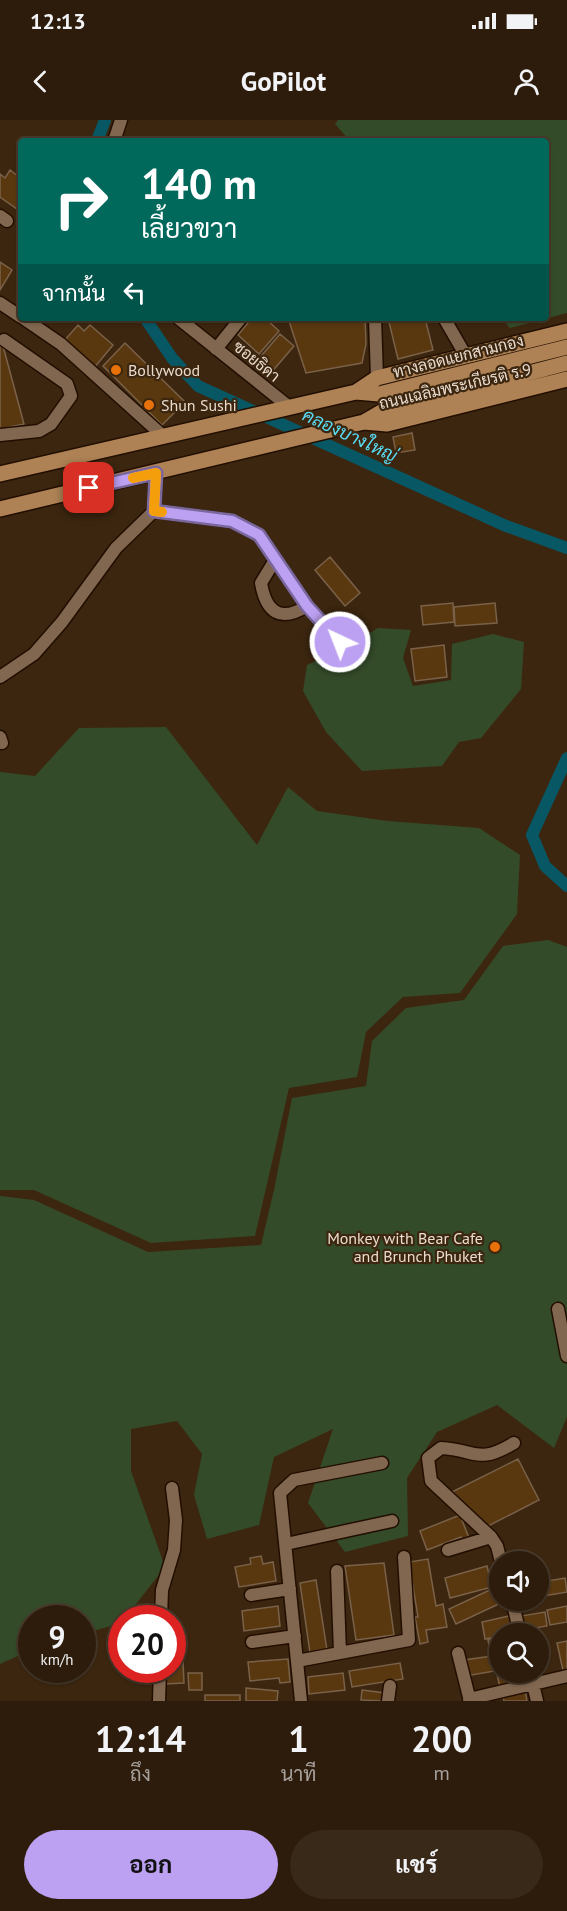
<!DOCTYPE html>
<html lang="th">
<meta charset="utf-8">
<style>
:root{--surface:#2d1c0b;--page:#392919;--text:#f1f3f6;--muted:#a7a19d;--line:#483a2c;--accent:#bca0f2}
body{margin:0;font-family:"PT Sans",Sarabun,sans-serif;background:var(--page);color:var(--text);height:100vh;display:flex;flex-direction:column;font-size:22px;white-space:nowrap}
*{box-sizing:border-box;margin:0}
p{font-size:20px;color:var(--muted)}
.icon{flex:none;width:33px;height:33px;fill:none;stroke:currentColor;stroke-width:2;stroke-linecap:round;stroke-linejoin:round}
.map{position:relative;height:1581px;overflow:hidden}
.details{display:flex;flex-direction:column;background:var(--surface);flex:1}
.details>*{flex:none}
.guide{position:absolute;left:18px;top:18px;width:531px;height:183px;border-radius:6px;box-shadow:0 2px 4px #0004,0 0 0 2px var(--line);background:#00695c;color:#fff;overflow:hidden}
.tools{position:absolute;left:489px;top:1431px;display:grid;gap:12px}
.tools a{display:grid;place-items:center;width:60px;height:60px;border-radius:50%;background:var(--surface);box-shadow:0 2px 4px #0004,0 0 0 2px var(--line);font-size:30px}
.speed{position:absolute;left:18px;top:1485px;display:flex;gap:12px;font-size:30px;font-weight:700;text-align:center}
.speed>*{display:grid;place-content:center;width:78px;height:78px;border-radius:50%;background:var(--surface);box-shadow:0 2px 4px #0004,0 0 0 2px var(--line);line-height:1}
.speed small{font-size:15px;font-weight:400}
.speed .limit{border:9px solid #d22;background:#fff;color:#111}
.pin{position:absolute;display:grid;place-items:center;width:51px;height:51px;color:#fff;margin:-26px;border-radius:12px;box-shadow:0 3px 9px #0006}
.me{position:absolute;width:66px;margin:-33px;rotate:317deg;stroke-linejoin:round;filter:drop-shadow(0 0 4px #0008)}
.turn{display:flex;align-items:center;gap:21px;height:126px;padding:0 24px;font-size:27px}
.turn .icon{width:78px;height:78px;stroke-width:2.5}
.turn b{display:block;font-size:42px;line-height:51px}
.then{display:flex;align-items:center;height:57px;padding:0 24px;background:#0003;gap:12px;font-size:22px}
.eta{display:flex;justify-content:space-evenly;align-items:center;height:102px;text-align:center}
.eta b{font-size:36px;font-weight:700;line-height:42px}
.cta{display:flex;gap:12px;margin-top:auto;padding:12px 24px}
.cta a{flex:1;height:69px;border-radius:36px;background:var(--accent);color:#111;font-size:24px;font-weight:700;line-height:69px;text-align:center}
.cta a+a{background:var(--page);color:var(--text)}
.status{display:flex;justify-content:space-between;align-items:center;height:42px;padding:0 30px;background:var(--surface);direction:ltr}
.status svg{height:16px;fill:currentColor}
header{display:flex;justify-content:space-between;align-items:center;height:78px;padding:0 24px;background:var(--surface);font-size:27px;font-weight:700}
.map>svg:first-child{display:block}
.green{fill:#344b29}
.lines{fill:none;stroke-linecap:round;stroke-linejoin:round}
.canal{stroke:#085764;stroke-width:12}
.building{fill:#593810;stroke:#7a6149;stroke-width:1.5}
.minor-casing{stroke:#220e00;stroke-width:15}
.major-casing{stroke:#220e00;stroke-width:18}
.minor{stroke:#81674f;stroke-width:12}
.major{stroke:#ae8254;stroke-width:15}
.route-casing{stroke:#7a689d;stroke-width:15}
.route{stroke:#bca0f2;stroke-width:10}
.slow{stroke:#f59e0b;stroke-width:10}
.food-dot{fill:#e8710a;stroke:#3c260f;stroke-width:2}
.labels{text-anchor:middle;dominant-baseline:central;stroke-width:4.5;stroke-linejoin:round;paint-order:stroke}
.street-label{font-size:16px;fill:#eadcce;stroke:#3c260f}
.poi-label{font-size:16px;fill:#eadcce;stroke:#3c260f;text-anchor:start}
.water-label{font-size:18px;font-style:italic;fill:#58dcf5;stroke:#3c260f}
</style>
<div class="status"><b>12:13</b><svg viewBox="0 0 49 12"><path d="M0 12V9h3v3zM5 12V6h3v6zM10 12V3h3v9zM15 12V0h3v12zM26 1h20v11H26zM47 4h2v5h-2z"/></svg></div>
<header><svg class="icon" aria-label="back" viewBox="0 0 24 24"><path d="M15 5l-7 7 7 7"/></svg>GoPilot<svg class="icon" aria-label="person" viewBox="0 0 24 24"><circle cx="12" cy="8" r="4"/><path d="M4 21q1-7 8-7t8 7"/></svg></header>
<div class="map">
<svg width="567" height="1581" viewBox="0 0 567 1581">
<rect width="100%" height="100%" fill="#3c260f"/>
<path class="green" d="M338,0H567V193L510,208L501,198H546V21H350L335,4Z
M378,508L411,510L403,538L413,566L451,560L452,524L493,514L524,522L521,569L481,618L459,622L442,646L362,651L326,612L303,571L307,545L345,528Z
M166,607L257,725L288,667L317,691L388,701L479,708L520,735L517,794L460,873L403,877L366,912L357,957L289,968L255,1116L151,1123L34,1070H0V652L35,656L79,608Z
M548,820L567,827V1297L554,1328L497,1285L437,1312L407,1358L408,1416L345,1432L308,1383L333,1309L274,1337L259,1405L207,1419L194,1375L202,1334L177,1301L131,1309V1351L165,1447L125,1498H122L121,1503L83,1514L82,1498H32L31,1530L0,1544V1076L34,1080L148,1132L261,1125L274,1070L292,978L366,966L372,921L406,888L464,880L503,826Z"/>
<g class="lines">
<path class="canal" d="M97,21L105,0
M145,198L172,238L198,266L506,406L567,428
M567,638L532,715L545,746L567,766"/>
</g>
<path class="building" d="M10,50L18,56L21,52V84L17,89L0,77V54L5,58Z
M0,142L12,150L0,170Z
M252,198H265L279,211L259,234L238,215Z
M288,198H365L366,224L362,243L306,253Z
M388,198H425L433,230L398,239Z
M78,205L84,211L90,205L113,225L94,248L64,221Z
M280,214L294,226L270,254L256,242Z
M0,223L3,226L24,304L0,309Z
M125,223L185,282L162,305L103,246Z
M412,313L415,330L396,333L393,317Z
M330,437L360,473L345,486L315,450Z
M453,483L454,502L423,505L421,486Z
M495,483L497,503L455,506L454,487Z
M444,525L447,557L415,561L411,529Z
M518,1339L539,1380L486,1407L452,1372Z
M460,1395L469,1418L463,1421L461,1417L427,1430L420,1411Z
M261,1436L263,1444L273,1442L276,1461L239,1467L235,1447L251,1444L250,1438Z
M428,1439L436,1486L443,1484L447,1507L426,1510L428,1522L420,1524L415,1497H418L409,1442Z
M384,1443L394,1515L356,1520L345,1446Z
M487,1446L492,1467L450,1478L445,1458Z
M565,1458L567,1472L544,1476L541,1462Z
M316,1460L327,1530L310,1533L300,1463Z
M494,1468L501,1483L456,1504L449,1489Z
M278,1486L280,1506L244,1511L242,1491Z
M567,1486V1502L550,1505L547,1490Z
M545,1492L547,1506L523,1510L521,1496Z
M509,1496L513,1513L500,1514V1516L485,1519L482,1502Z
M500,1517V1534L491,1536L488,1520Z
M567,1521V1555H564L557,1523Z
M492,1536L495,1551L466,1556L464,1540Z
M288,1539L290,1562L280,1563L279,1558L250,1561L248,1542Z
M183,1542L184,1563L165,1564V1550H172V1543Z
M400,1543L403,1559L352,1567L349,1551Z
M500,1544V1552H522L524,1563L500,1568L495,1545Z
M188,1553H202V1570H189Z
M343,1553L345,1570L309,1574L308,1557Z
M246,1568L278,1571L277,1581H246Z
M362,1570L385,1573L384,1581L361,1580Z
M525,1570L527,1581H504L503,1575Z
M205,1575H240V1581H205Z"/>
<g class="lines">
<g class="minor-casing">
<path id="minor" d="M114,21L121,0
M0,96L7,101
M0,183L21,197
M23,198L61,224L162,315
M178,198L288,286
M375,198L377,258
M444,198L466,236
M216,229L241,198
M0,315L39,311L51,304L71,276L67,264L4,220
M156,353L154,391L232,401L259,415L307,486L340,522
M275,440L261,463C266,492 280,503 307,486
M0,557L34,534L62,502L116,428L154,391
M0,617L2,623
M558,1189L567,1236
M286,1424L392,1401
M448,1430L491,1417
M501,1442L497,1426L491,1417L431,1361L428,1338L441,1328C477,1330 477,1345 514,1323
M337,1451L340,1533
M251,1475L290,1469
M512,1480L520,1514
M161,1498L162,1470L174,1430L176,1400L172,1368
M252,1522L295,1516
M458,1533L470,1581
M297,1541L409,1520L404,1437
M530,1552L537,1581
M469,1579L567,1556
M159,1581L160,1550
M301,1581L280,1373L294,1360L382,1343
M388,1581L390,1566"/>
</g>
<g class="major-casing">
<path id="major" d="M356,272L379,274L567,227
M364,302L383,291L567,243
M0,354L356,272L377,258L567,211
M0,389L364,302L387,304L567,259"/>
</g>
<use href="#minor" class="minor"/>
<use href="#major" class="major"/>
</g>
<g class="lines">
<g class="route-casing">
<path id="route" d="M89,368L156,353L154,391L232,401L259,415L307,486L340,522"/>
</g>
<use href="#route" class="route"/>
<path class="slow" d="M133,358L156,353L154,391L162,392"/>
</g>
<g class="food-dot">
<circle cx="116" cy="250" r="6"/>
<circle cx="149" cy="285" r="6"/>
<circle cx="495" cy="1127" r="6"/>
</g>
<g class="labels">
<g class="street-label">
<text transform="translate(458 236) rotate(-14)">ทางลอดแยกสามกอง</text>
<text transform="translate(257 241) rotate(39)">ซอยธิดา</text>
<text transform="translate(455 266) rotate(-13)">ถนนเฉลิมพระเกียรติ ร.9</text>
</g>
<g class="poi-label">
<text x="128" y="250">Bollywood</text>
<text x="161" y="285">Shun Sushi</text>
<text x="483" y="1118" text-anchor="end">Monkey with Bear Cafe<tspan x="483" dy="18">and Brunch Phuket</tspan></text>
</g>
<g class="water-label">
<text transform="translate(350 315) rotate(25)">คลองบางใหญ่</text>
</g>
</g>
</svg>
<div class="tools">
<a><svg class="icon" aria-label="sound" viewBox="0 0 24 24"><path d="M4 9h4l5-4v14l-5-4H4zM17 9q2 3 0 6"/></svg></a>
<a><svg class="icon" aria-label="search" viewBox="0 0 24 24"><circle cx="10" cy="10" r="6"/><path d="M15 15l6 6"/></svg></a>
</div>
<div class="speed"><div>9<small>km/h</small></div><div class="limit">20</div></div>
<div class="pin" style="left:89px;top:368px;background:#d93025"><svg class="icon" aria-label="arrive" viewBox="0 0 24 24"><path d="M6 21V4h12l-3 4 3 4H6"/></svg></div>
<svg class="me" style="left:340px;top:522px" viewBox="-20 -20 40 40"><circle r="17" fill="#bca0f2" stroke="#fff" stroke-width="3"/><path d="M0-11L8 9 0 5-8 9z" fill="#fff"/></svg>
<div class="guide">
<div class="turn"><svg class="icon" aria-label="right" viewBox="0 0 24 24"><path d="M7 20v-9h11M14 6l5 5-5 5"/></svg><div><b>140 m</b>เลี้ยวขวา</div></div>
<div class="then">จากนั้น<svg class="icon" aria-label="left" viewBox="0 0 24 24"><path d="M17 20v-9H6M10 6l-5 5 5 5"/></svg></div>
</div>
</div>
<section class="details">
<div class="eta">
<div><b>12:14</b><p>ถึง</p></div>
<div><b>1</b><p>นาที</p></div>
<div><b>200</b><p>m</p></div>
</div>
<div class="cta"><a>ออก</a><a>แชร์</a></div>
</section>
